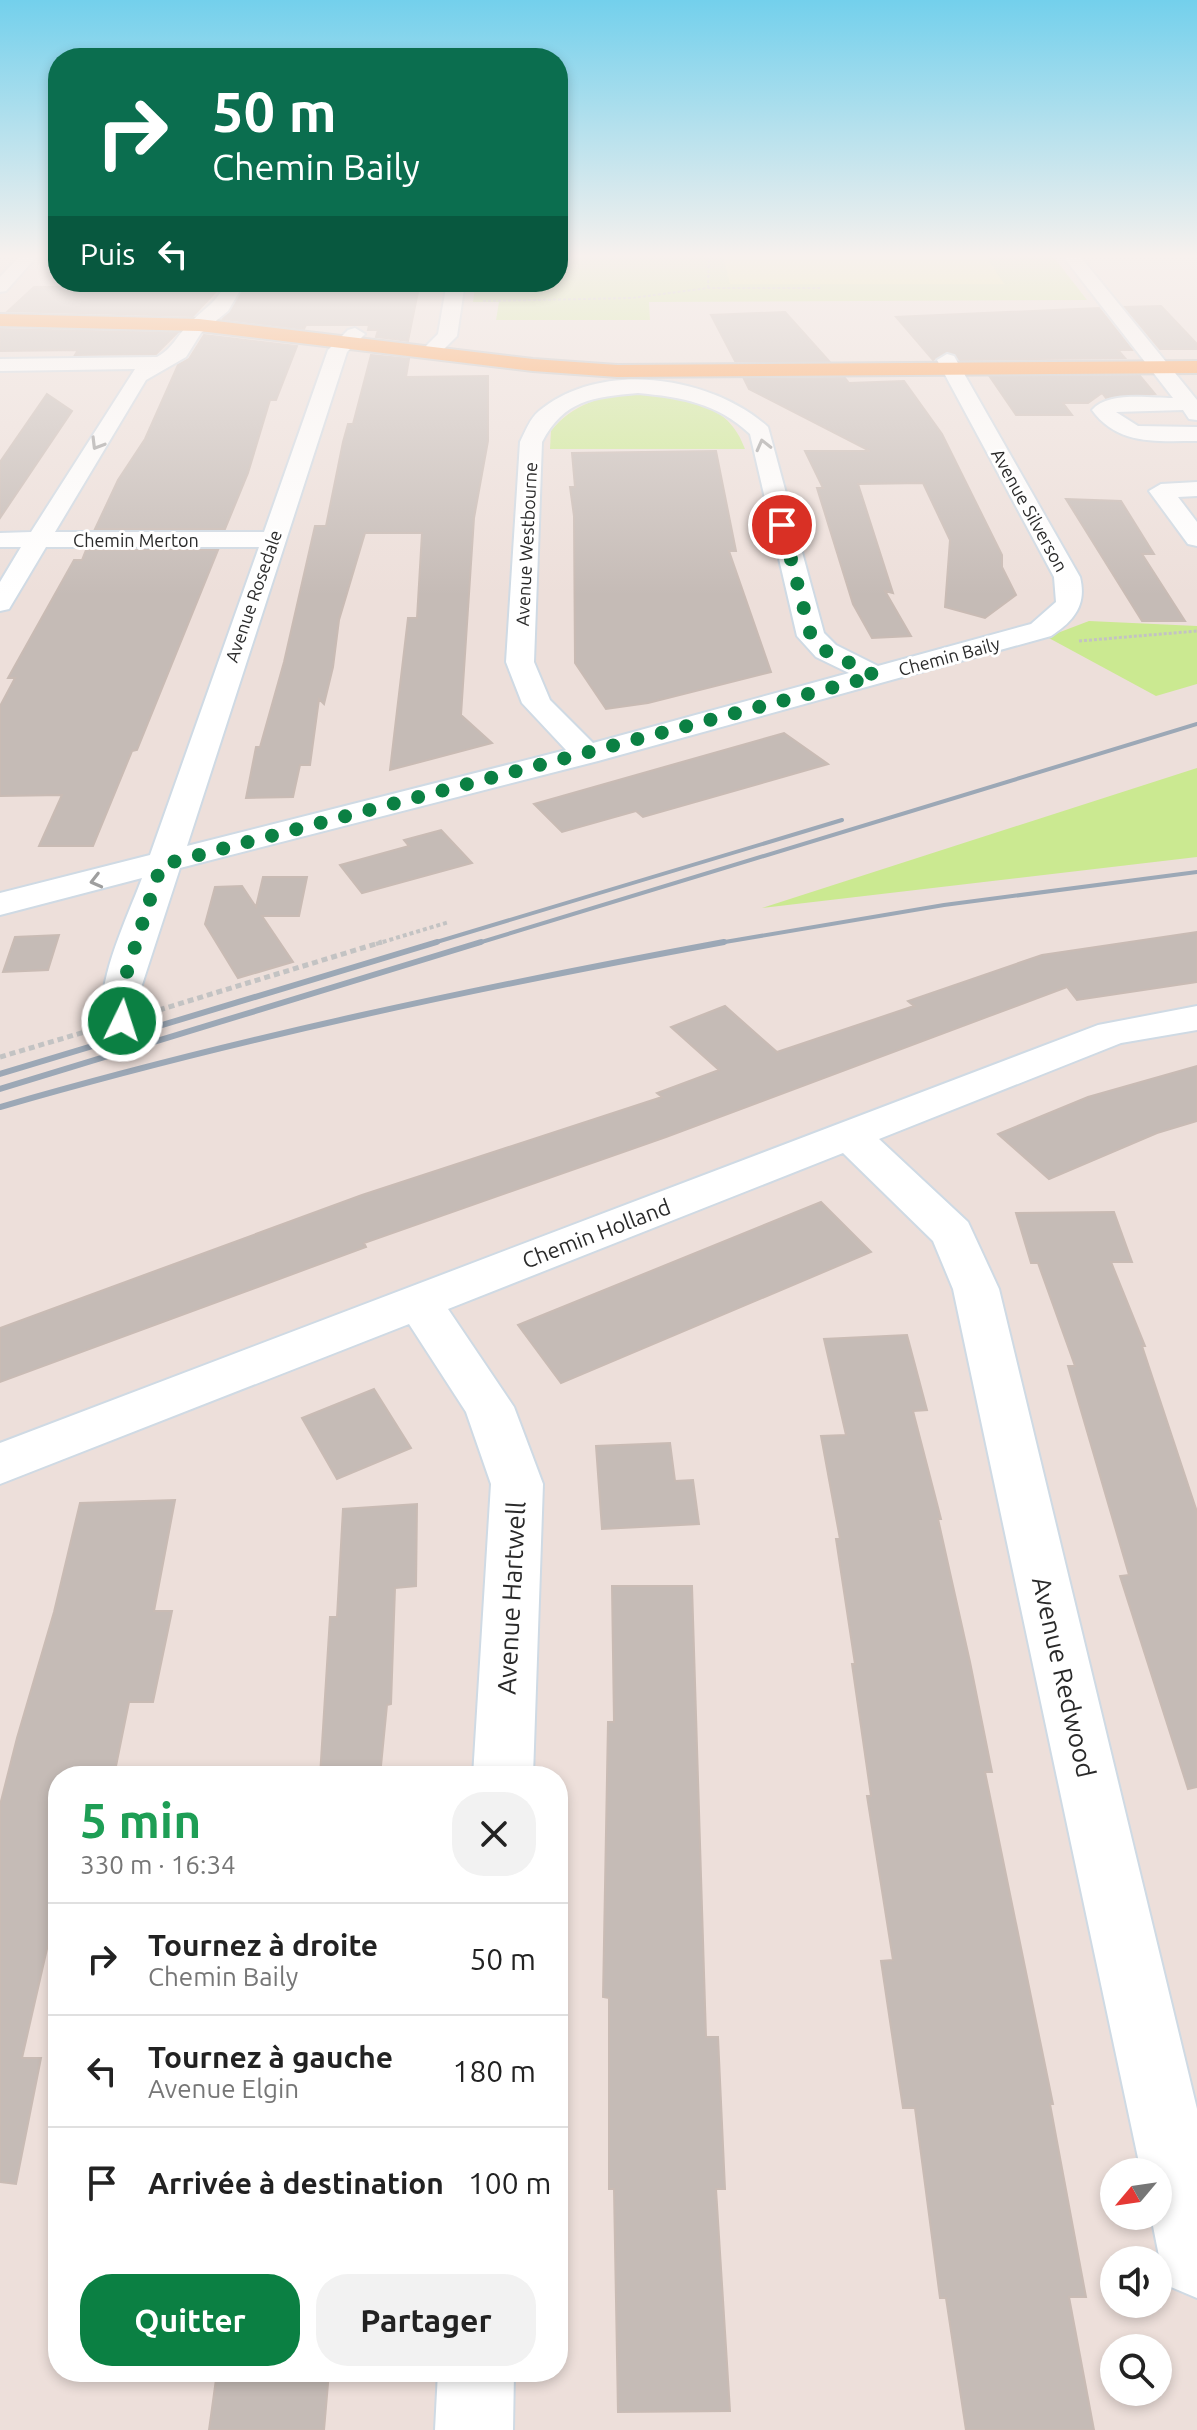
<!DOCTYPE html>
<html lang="fr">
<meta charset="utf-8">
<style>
:root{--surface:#fff;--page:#f2f2f2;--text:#222;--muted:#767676;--line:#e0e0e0;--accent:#0b8043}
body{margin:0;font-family:Ubuntu,sans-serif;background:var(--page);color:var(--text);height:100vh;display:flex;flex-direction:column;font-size:30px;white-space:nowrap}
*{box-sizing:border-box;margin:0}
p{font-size:26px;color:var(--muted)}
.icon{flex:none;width:44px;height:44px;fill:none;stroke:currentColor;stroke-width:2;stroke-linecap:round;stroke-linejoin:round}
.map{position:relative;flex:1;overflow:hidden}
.panel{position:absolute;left:48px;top:1766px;width:520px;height:616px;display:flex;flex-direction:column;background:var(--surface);border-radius:32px;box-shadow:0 4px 12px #0003}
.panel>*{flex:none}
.banner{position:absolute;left:48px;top:48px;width:520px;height:244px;border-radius:32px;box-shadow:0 4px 12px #0003;background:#0b6e4f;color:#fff;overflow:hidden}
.needle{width:52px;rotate:241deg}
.tools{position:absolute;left:1100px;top:2158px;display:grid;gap:16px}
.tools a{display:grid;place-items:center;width:72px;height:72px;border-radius:50%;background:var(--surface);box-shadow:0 4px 12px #0003;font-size:40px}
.pin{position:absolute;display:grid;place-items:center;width:68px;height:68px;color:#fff;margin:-34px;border:4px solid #fff;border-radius:50%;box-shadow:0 2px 8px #0007}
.me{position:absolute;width:88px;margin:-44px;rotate:4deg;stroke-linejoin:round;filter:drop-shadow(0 0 6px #0008)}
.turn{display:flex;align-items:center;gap:28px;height:168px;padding:0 32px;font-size:36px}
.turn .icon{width:104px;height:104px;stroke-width:2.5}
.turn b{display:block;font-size:56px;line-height:68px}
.then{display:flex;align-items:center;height:76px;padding:0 32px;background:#0003;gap:16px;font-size:30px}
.round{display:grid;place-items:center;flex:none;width:84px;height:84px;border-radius:32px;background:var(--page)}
.overview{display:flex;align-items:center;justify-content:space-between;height:136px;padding:0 32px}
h1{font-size:48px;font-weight:700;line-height:60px;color:#1e9e55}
.primary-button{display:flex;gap:16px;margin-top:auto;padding:16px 32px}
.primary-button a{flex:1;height:92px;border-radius:32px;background:var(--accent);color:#fff;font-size:32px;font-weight:700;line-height:92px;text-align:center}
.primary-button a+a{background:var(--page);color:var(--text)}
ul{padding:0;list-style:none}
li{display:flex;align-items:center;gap:24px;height:112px;padding:0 32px;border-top:2px solid var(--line)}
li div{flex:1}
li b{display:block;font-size:30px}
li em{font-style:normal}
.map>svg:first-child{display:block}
.green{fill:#cbe991}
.pitch{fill:#e7f28c}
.building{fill:#c5bbb6;stroke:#c9bbb4;stroke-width:2}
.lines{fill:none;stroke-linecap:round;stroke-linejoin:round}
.minor-casing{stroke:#cfdae4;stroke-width:4}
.major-casing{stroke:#c3c3c3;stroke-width:4}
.path-far3{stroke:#c3c3c3;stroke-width:2;stroke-dasharray:3 2;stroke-linecap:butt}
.path-far2{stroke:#c3c3c3;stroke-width:3;stroke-dasharray:3 2;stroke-linecap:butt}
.path-far1{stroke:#c3c3c3;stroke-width:4;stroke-dasharray:4 3;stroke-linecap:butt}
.path{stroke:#c3c3c3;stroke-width:5;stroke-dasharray:6 4;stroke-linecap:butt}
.minor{fill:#fff;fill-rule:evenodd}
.major{fill:#fe9d4f;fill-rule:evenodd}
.rail-far1{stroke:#9ca8b6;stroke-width:4}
.rail{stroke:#9ca8b6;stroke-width:6}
.oneway{stroke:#9f9f9f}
.route{stroke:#0b8043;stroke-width:14;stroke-dasharray:0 25.2}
.labels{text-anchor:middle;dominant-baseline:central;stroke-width:6;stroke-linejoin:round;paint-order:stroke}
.far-street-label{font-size:18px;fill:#2a2a2a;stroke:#fff}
.street-label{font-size:22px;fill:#2a2a2a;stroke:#fff}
.near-street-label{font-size:26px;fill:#2a2a2a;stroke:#fff}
</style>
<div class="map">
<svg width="1197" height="2430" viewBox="0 0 1197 2430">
<rect width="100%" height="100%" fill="#eddfda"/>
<path class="green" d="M629,255H1052L1087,300L649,302L650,320H496L499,302H473L476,282H558V257Z
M637,393C681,394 729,402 745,449H550L551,431C572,404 603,395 637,393Z
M1089,621L1197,626V684L1156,696L1047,637Z
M1197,768V857L762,908Z"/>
<path class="pitch" d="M723,255H985L1004,284H730Z"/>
<path class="building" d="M420,282L408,341L376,337L378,330H368L369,325H306L304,329L223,319L246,286L381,289L384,283Z
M206,286H221L193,316L8,311L34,287Z
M1161,306L1197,344V349H1160L1125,307Z
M1099,308L1132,350H1118L1125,358L960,360L948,351L933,360L896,317Z
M785,312L829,361H735L711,315Z
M0,329L177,333L156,354L75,355L78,350L0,351Z
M204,335L297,346L276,400H270L248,473L225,529H95L118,480L145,439L178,365L189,359Z
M371,355L409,359L406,377L488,376V441L474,518L461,715L492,743L390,770L408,618H417L422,533H365L339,620L333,667L324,704L319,699L310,765H300L293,797L246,798L256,747H260L284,662L315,526H326L343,442L348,424H353Z
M1140,376L1155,394L1106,398L1102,393L1088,403H1063L1072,415H1016L990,377Z
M845,378L849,383L904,381L942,434L1002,555V567L1016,595L985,618L945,607L950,540L923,483L858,484L893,593L885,591L911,636L872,638L853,604L817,488H823L805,451H870L749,389L744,379Z
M47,394L72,411L0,518V462Z
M716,451L736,551H729L771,672L648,703L606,709L575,663L574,516L570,487H575L572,453Z
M1066,499L1121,501L1154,554H1142L1185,621H1142Z
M86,550H218L137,750L132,751L93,846H39L62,795L0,796V706L15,678H8L74,560H82Z
M784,733L828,764L643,817L636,811L562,832L534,804Z
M441,830L472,863L362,893L340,865L409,846L404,840Z
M263,877H307L299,916H262L293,962L238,978L205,924L215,887L242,886L256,907Z
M1197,932V982L1077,1000L1067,987L666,1137L364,1243L366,1247L0,1382V1328L362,1195L662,1097L657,1093L719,1070L671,1027L725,1006L777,1052L914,1006L908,1001L1042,955Z
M59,935L48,970L3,972L15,937Z
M1197,1066V1121L1157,1133L1049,1179L998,1134L1088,1097Z
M821,1202L871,1252L561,1383L518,1325Z
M1114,1212L1132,1262H1111L1145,1346H1142L1197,1512V1787L1188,1789L1120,1576L1129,1575L1068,1366H1075L1038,1263H1031L1016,1213Z
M907,1335L927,1410L913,1411L941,1519H938L970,1662L992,1772H985L1053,2104H1050L1086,2297H1069L1094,2430H966L946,2298H940L915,2108H903L881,1961L893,1960L867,1796H871L852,1664H855L836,1539H840L821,1436L846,1435L824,1339Z
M374,1389L411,1448L337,1479L302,1418Z
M670,1443L675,1481L693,1480L699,1524L602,1529L596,1446Z
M175,1500L154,1611H172L153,1702H129L114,1776H58V1901L22,2058H41L16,2184L0,2182V1805L17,1738L54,1612L80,1503Z
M417,1504L416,1586L395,1588L391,1704L387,1705L380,1776H320L330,1617H337L343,1509Z
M612,1586H692L706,2037H718L725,2189H716L730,2411L618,2412L614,2189H609V1998L603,1997L608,1722H614Z
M217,2372H329L324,2430H209Z"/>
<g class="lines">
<g class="minor-casing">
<path id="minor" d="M21,255H38L6,291L0,292V277Z
M1062,255H1079L1197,400V420L1189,419L1183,410L1116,412L1138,426L1197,427V441C1158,441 1118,446 1092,410C1108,391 1150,398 1173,398Z
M227,282H245L228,311L201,333L186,357L146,380L55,532H264L328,350L348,330L355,328L365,334L347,352L187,846L566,750L522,703L506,662L520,442C525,432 530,418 539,411C601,359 712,376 768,427L824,633L836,645L878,666L1031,624L1056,602L1054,577L937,360L947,354L954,356L1080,577C1087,605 1074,621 1051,636L598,761L180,868L139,994L141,1021L136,1029L122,1033L108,1029C87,998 130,912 142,878L0,915V893L150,855L259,547H46L9,609L0,611V582L21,547H0V533L31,532L135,369L0,371V359L157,357C173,348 176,337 188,325C205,307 214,306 227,282ZM638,393C681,397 717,403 750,434L797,636L816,657L849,673L593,743L550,700L534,662L542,442C564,400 593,397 638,393Z
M447,282H465L457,336L437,356H423L420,352L438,334Z
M1197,482V496L1178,497L1197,522V546L1188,544L1149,491L1161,484Z
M1197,1006V1030L1121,1043L879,1139L968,1222L999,1289L1197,2109V2298L1171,2287L1160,2261L1151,2216H1158V2172H1141L953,1289L933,1241L843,1153L448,1309L514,1407L543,1484L533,1776H473L491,1484L466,1412L409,1324L0,1484V1443L1098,1025Z
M438,2372H514L513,2430H435Z"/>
</g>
<g class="major-casing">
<path id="major" d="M0,314L199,319L533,359L617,365L1197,361V373L617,377L533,371L199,331L0,326Z"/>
</g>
<path class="path-far3" d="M708,288L709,255
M483,301L632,298L708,288H822"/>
<path class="path-far2" d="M1079,641L1197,631"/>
<path class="path-far1" d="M376,944L449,922"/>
<path class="path" d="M159,1010L382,942
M0,1057L88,1031"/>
<use href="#minor" class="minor"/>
<use href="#major" class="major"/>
<path class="rail-far1" d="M430,944L842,820
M475,944L1197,724
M713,944L944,905L1197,872"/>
<path class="rail" d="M0,1074L437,942
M0,1089L481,942
M0,1107C238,1038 481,987 724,942"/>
</g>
<defs><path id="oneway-chevron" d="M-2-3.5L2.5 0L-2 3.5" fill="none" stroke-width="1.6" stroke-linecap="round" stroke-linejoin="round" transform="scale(2)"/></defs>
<g class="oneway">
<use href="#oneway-chevron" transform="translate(97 444) rotate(121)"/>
<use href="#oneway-chevron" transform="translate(763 445) rotate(-104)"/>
<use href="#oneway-chevron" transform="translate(96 881) rotate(166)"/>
</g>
<linearGradient id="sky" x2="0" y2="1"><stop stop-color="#73d0ec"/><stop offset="0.43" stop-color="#f7f1ee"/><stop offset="1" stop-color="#f7f1ee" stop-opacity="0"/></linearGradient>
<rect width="1197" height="595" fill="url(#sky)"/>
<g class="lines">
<path class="route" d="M122,1021L120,994L161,865L876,676L826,651L811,636L782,525"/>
</g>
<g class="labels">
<g class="far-street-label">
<text transform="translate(1030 510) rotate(61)">Avenue Silverson</text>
<text x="136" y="540">Chemin Merton</text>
<text transform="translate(526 544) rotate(-87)">Avenue Westbourne</text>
<text transform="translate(253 596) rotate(-71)">Avenue Rosedale</text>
<text transform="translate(949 656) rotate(-15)">Chemin Baily</text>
</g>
<g class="street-label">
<text transform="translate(596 1233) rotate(-21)">Chemin Holland</text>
</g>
<g class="near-street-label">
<text transform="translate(511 1598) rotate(-87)">Avenue Hartwell</text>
<text transform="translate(1064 1677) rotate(77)">Avenue Redwood</text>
</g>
</g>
</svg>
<div class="tools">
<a><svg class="needle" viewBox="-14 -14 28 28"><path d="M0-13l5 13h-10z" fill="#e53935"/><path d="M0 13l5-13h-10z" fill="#767676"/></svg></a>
<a><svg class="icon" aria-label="sound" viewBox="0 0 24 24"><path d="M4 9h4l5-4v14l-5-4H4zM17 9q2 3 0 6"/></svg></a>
<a><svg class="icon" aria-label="search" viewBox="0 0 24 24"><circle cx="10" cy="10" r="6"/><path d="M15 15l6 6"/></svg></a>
</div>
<div class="pin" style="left:782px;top:525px;background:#d93025"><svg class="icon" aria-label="arrive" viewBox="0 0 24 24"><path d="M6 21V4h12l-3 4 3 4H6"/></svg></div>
<svg class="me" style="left:122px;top:1021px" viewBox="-20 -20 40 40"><circle r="17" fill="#0b8043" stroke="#fff" stroke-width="3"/><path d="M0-11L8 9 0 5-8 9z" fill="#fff"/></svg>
<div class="banner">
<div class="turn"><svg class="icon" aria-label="right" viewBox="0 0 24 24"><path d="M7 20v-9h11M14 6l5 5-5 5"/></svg><div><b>50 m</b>Chemin Baily</div></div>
<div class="then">Puis<svg class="icon" aria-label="left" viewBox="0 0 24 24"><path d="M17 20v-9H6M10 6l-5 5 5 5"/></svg></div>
</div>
<section class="panel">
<div class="overview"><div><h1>5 min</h1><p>330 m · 16:34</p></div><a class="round"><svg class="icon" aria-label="close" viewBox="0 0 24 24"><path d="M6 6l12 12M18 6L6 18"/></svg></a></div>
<ul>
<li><svg class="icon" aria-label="right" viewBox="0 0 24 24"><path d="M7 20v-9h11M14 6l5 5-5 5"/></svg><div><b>Tournez à droite</b><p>Chemin Baily</p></div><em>50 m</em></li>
<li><svg class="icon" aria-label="left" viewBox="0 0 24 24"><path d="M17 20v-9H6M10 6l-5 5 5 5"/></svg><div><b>Tournez à gauche</b><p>Avenue Elgin</p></div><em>180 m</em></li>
<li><svg class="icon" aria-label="arrive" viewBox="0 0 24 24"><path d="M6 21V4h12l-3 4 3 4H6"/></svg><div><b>Arrivée à destination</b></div><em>100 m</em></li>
</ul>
<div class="primary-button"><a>Quitter</a><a>Partager</a></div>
</section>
</div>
